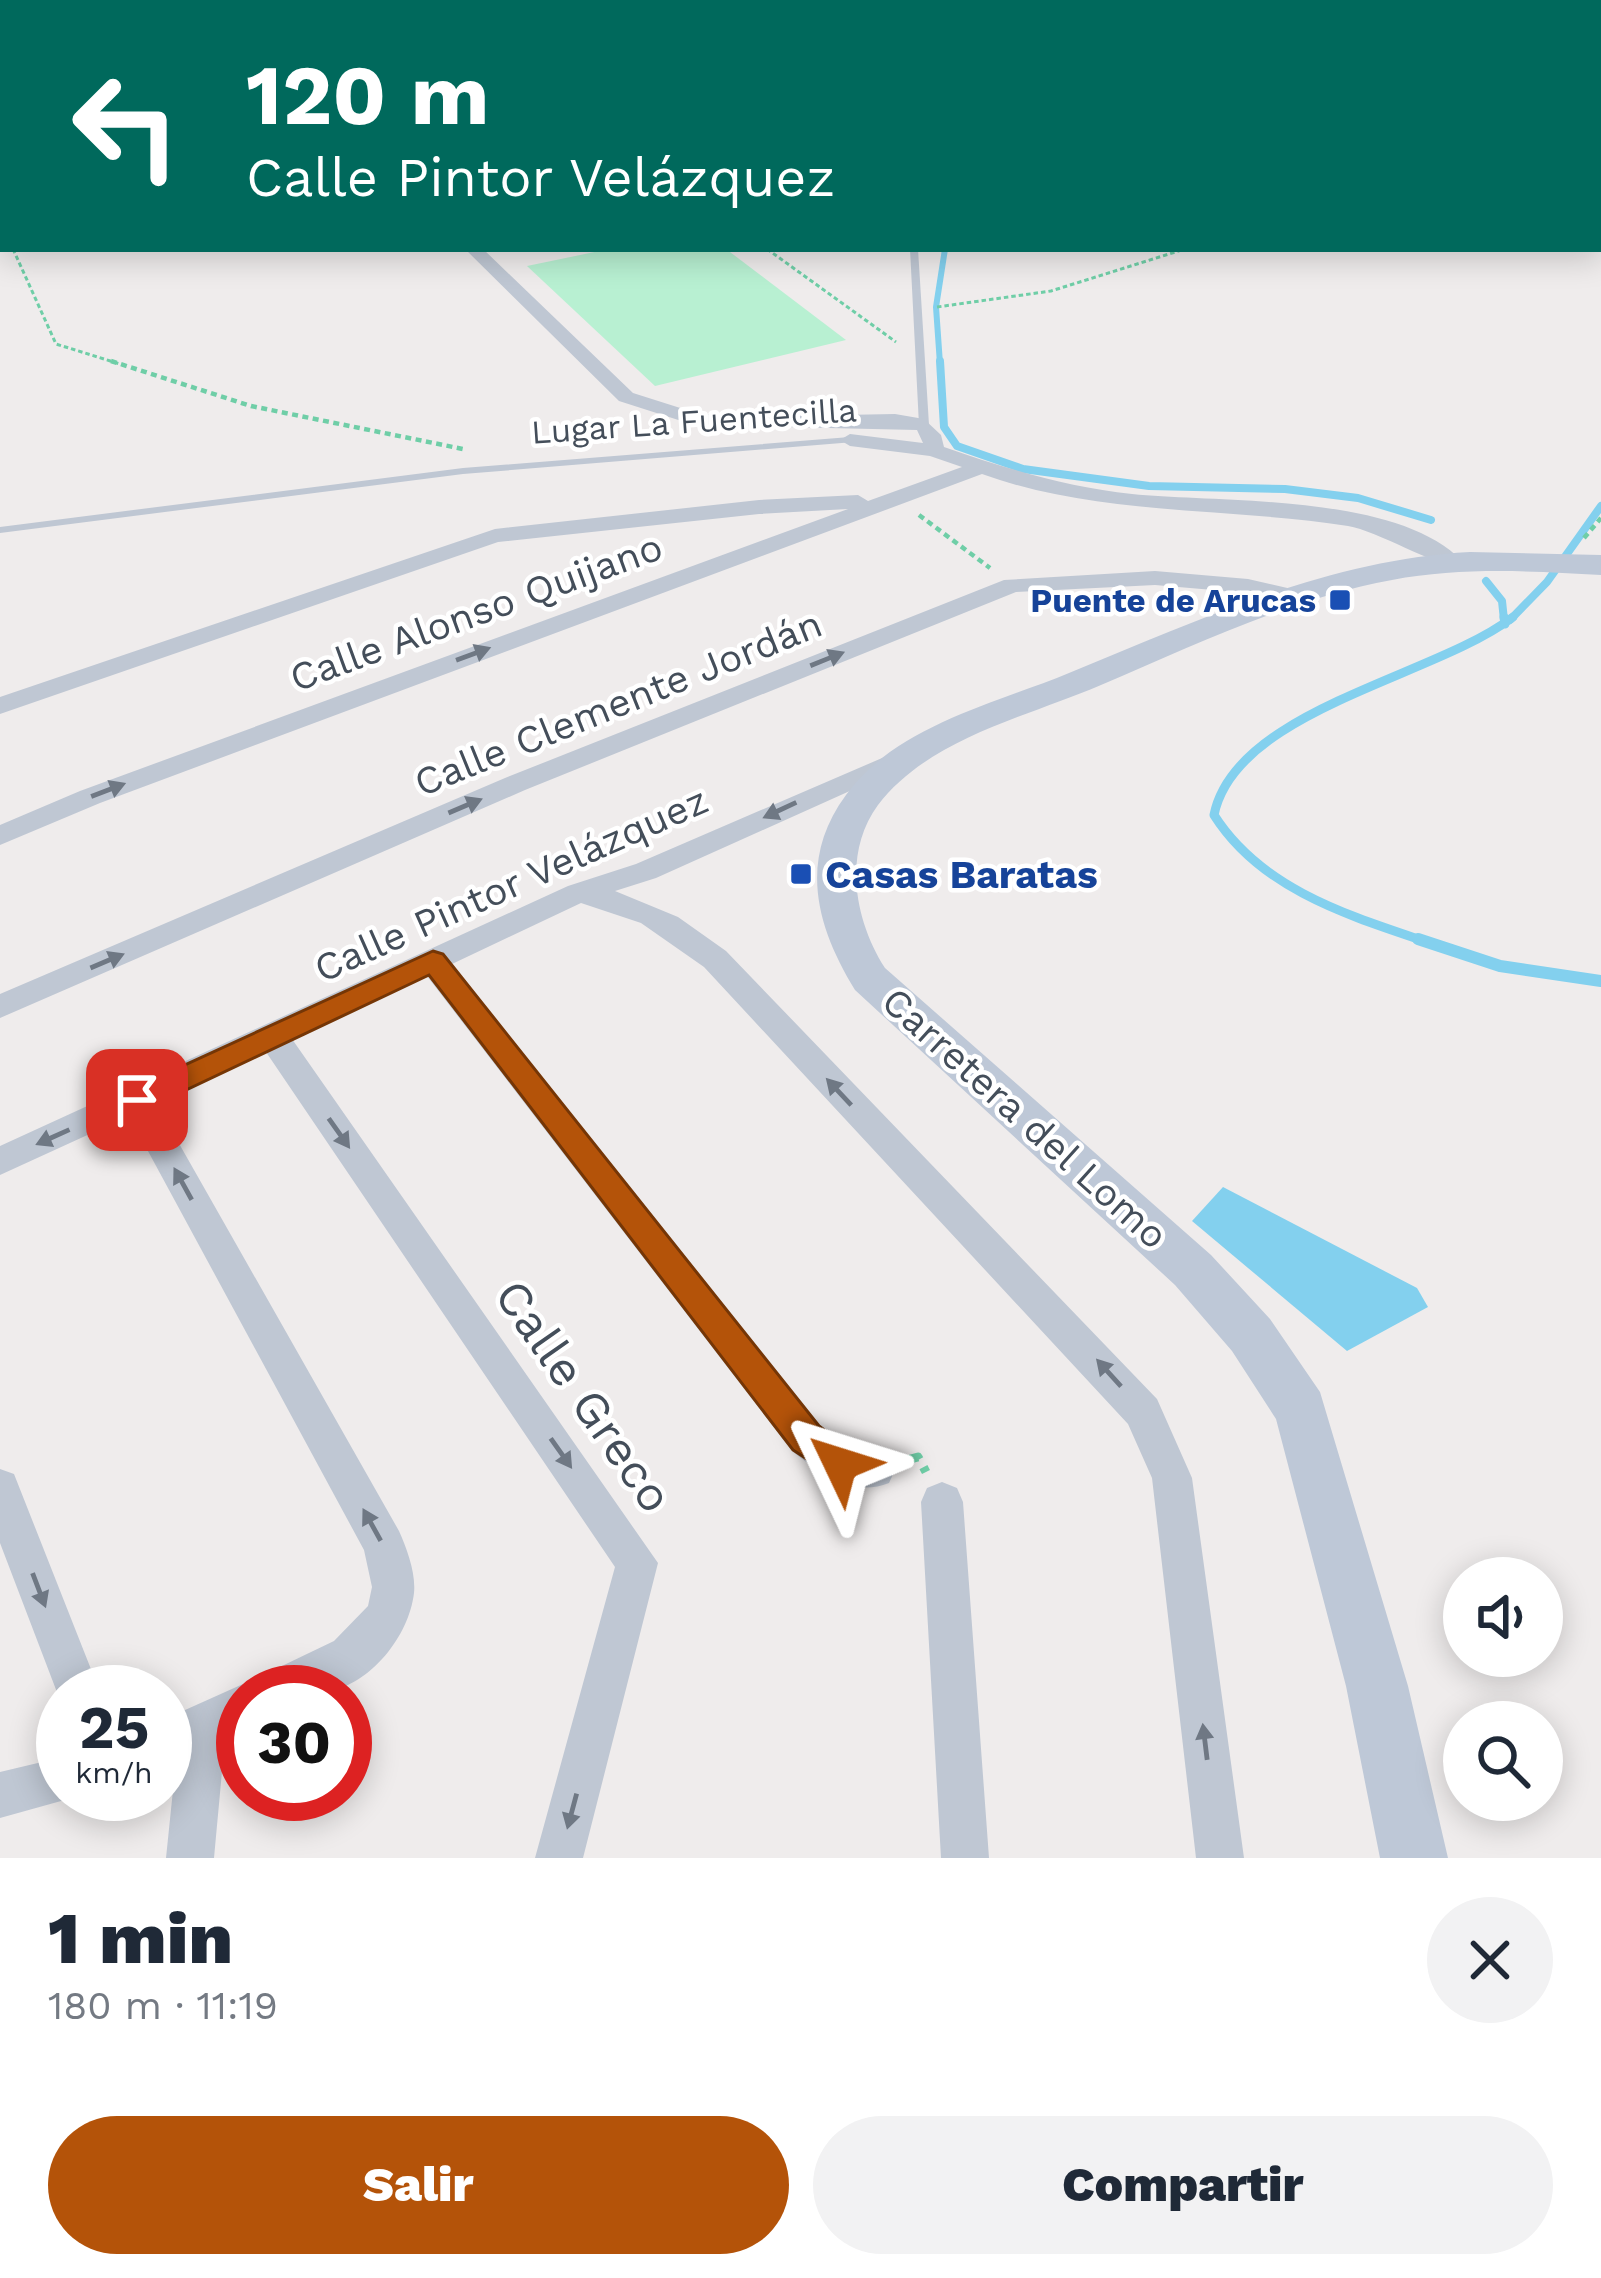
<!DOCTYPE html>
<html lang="es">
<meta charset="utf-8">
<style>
:root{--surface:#fff;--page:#f2f2f3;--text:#1f2937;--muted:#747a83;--accent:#b45309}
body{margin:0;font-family:"Work Sans",sans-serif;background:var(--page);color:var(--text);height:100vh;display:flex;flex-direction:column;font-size:45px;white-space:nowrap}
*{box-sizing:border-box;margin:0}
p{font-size:39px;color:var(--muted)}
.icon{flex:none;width:66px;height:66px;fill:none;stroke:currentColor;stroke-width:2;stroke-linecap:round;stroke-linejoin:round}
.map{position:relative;height:1858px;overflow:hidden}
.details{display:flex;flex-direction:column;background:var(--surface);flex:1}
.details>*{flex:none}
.hud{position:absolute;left:0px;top:0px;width:1602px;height:252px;box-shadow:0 6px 30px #0003;background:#00695c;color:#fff;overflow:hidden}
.buttons{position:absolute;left:1443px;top:1557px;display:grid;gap:24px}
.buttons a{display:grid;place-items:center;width:120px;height:120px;border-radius:50%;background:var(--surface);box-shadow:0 6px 30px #0003;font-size:60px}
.speed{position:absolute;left:36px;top:1665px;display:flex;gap:24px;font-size:60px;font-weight:700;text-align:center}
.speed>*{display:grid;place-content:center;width:156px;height:156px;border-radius:50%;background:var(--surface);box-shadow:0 6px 30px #0003;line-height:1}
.speed small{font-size:30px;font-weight:400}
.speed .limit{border:18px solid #d22;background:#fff;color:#111}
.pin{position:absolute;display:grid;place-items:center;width:102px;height:102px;color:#fff;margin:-51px;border-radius:24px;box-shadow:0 6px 18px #0006}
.me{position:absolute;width:132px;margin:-66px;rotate:311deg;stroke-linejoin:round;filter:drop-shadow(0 0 9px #0008)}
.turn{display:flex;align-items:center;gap:42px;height:252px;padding:0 48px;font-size:54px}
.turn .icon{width:156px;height:156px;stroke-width:2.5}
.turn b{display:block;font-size:84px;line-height:102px}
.round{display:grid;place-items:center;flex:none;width:126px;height:126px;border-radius:63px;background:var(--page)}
.overview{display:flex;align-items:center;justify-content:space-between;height:204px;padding:0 48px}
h1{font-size:72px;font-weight:800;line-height:90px}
.cta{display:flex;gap:24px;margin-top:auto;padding:24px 48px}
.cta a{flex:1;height:138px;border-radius:72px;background:var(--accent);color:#fff;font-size:48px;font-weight:800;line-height:138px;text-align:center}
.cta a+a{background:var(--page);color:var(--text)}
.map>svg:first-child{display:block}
.green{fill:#b8f0d2}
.water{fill:#83d0ee}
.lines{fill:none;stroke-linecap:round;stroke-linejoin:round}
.stream-far4{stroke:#83d0ee;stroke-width:4.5}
.stream-far3{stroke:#83d0ee;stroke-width:6}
.stream-far2{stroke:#83d0ee;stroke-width:8}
.stream-far1{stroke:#83d0ee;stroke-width:9}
.stream{stroke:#83d0ee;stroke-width:12}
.path-far2{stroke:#6fcea7;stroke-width:3;stroke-dasharray:4.5 3;stroke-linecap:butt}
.path-far1{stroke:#6fcea7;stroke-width:4.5;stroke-dasharray:6 4.5;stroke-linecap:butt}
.path{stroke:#6fcea7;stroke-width:9;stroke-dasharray:14 9;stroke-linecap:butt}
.service{fill:#bfc7d3;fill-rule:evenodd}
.minor{fill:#bfc7d3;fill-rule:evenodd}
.secondary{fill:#bec8d7;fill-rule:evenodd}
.oneway{fill:#6f7884}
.route{fill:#b45309;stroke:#753606;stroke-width:3}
.transit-dot{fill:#1a4fb4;stroke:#fff;stroke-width:4.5}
.labels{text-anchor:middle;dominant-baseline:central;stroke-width:9;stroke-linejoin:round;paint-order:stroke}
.far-street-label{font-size:33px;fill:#444e5a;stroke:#fff}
.far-transit-label{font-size:33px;font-weight:bold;fill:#164399;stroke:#fff;text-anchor:end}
.street-label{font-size:39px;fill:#444e5a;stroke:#fff}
.transit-label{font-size:39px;font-weight:bold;fill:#164399;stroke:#fff;text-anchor:start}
.near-street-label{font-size:48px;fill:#444e5a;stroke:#fff}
</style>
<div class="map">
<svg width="1601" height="1858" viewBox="0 0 1601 1858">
<rect width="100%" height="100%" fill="#efecec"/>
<path class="green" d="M609,249H726L846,340L655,386L527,266Z"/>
<path class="water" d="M1223,1187L1417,1288L1428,1307L1347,1351L1192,1221Z"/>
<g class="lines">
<path class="stream-far4" d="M870,0L878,3
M999,3L1005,0"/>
<path class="stream-far3" d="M940,364L936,307L945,249"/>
<path class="stream-far2" d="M940,361L944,427L957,446L1023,469L1149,486L1285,489L1358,498L1431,520
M1486,581L1502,601L1504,620
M1510,620L1547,582L1601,506"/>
<path class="stream-far1" d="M1504,617L1505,624
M1427,942C1347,915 1261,889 1214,815C1235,710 1435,677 1513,617"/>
<path class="stream" d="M1418,939L1500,966L1601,981"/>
<path class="path-far2" d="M0,221L3,227
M13,249L56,344L120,364
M767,249L896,342
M937,307L1051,291L1185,249"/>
<path class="path-far1" d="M111,361L251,406L463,449
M919,515L990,568
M1584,538L1601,518"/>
<path class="path" d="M907,1460L918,1457L926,1472"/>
<path class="service" d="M3,93V97L0,98V94Z
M910,249H918L929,425L924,428L919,425Z
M850,437L854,438V442L463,474L0,533V527L463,468Z"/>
<path class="minor" d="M158,0H228L232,3H154Z
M465,249H483L633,393L696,413L741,417L895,414L924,419L941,435L944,447C1004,468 1067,487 1132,494C1221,503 1397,493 1462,561L1459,566C1441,569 1378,531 1348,526C1227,507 1098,516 982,474L100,803L0,845V825L80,791L848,509L759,514L498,542L0,714V697L495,529L759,500L858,495L868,501L962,467L930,456L850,446L840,440L850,434L923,443L917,430L694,425L619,401Z
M1155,571L1248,579L1296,590L1300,595L1288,602L1248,593L1155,585L1016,592L525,790L0,1018V994L505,778L1004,580Z
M903,749L916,757L912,763L656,878L615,891L678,917L726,951L1157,1399L1192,1478L1244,1858H1196L1152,1478L1128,1424L704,967L641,923L581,903L452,964L820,1425L849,1447L889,1457L895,1470L889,1483C852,1498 820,1473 792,1451L427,976L292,1039L658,1563L583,1858H535L615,1567L266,1052L156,1103L399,1531C407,1549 416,1573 414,1593C409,1636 371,1684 327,1692C301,1697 269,1692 243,1692V1730L225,1739L214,1858H166L176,1761L165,1766V1719L243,1684L256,1690L261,1676L334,1641L368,1606L372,1587L364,1550L129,1116L0,1175V1146L568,886L636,864Z
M0,1469L14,1474L100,1692H63V1708L0,1543Z
M942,1482L957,1488L963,1502L989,1858H941L921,1502L927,1488Z
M63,1757V1794L79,1796L0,1818V1772Z"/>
<path class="secondary" d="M1470,552L1601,555V575C1531,571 1461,567 1392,580C1289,599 1195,645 1101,685C1027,717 929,738 878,805C842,854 855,921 885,968L1211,1255L1270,1319L1320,1392L1408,1686L1448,1858H1380L1346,1686L1276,1419L1232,1351L1175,1285L855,990C816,926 798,860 846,795C896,726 994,704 1069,673C1200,620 1326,560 1470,552Z"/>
</g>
<defs><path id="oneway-solid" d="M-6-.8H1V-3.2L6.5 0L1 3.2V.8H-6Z" transform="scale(3)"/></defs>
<g class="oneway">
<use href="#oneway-solid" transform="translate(473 654) rotate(-20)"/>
<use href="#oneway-solid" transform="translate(827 659) rotate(-22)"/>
<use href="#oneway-solid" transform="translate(108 790) rotate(-21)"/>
<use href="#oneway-solid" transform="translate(465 806) rotate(-23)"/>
<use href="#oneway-solid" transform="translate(780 810) rotate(155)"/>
<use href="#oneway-solid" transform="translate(107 961) rotate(-23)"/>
<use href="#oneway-solid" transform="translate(839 1092) rotate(-133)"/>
<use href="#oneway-solid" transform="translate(339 1133) rotate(55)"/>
<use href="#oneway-solid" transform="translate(53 1137) rotate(156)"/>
<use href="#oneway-solid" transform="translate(183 1184) rotate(-119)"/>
<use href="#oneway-solid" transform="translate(1109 1373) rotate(-132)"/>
<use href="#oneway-solid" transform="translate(561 1453) rotate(55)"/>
<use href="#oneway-solid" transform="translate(372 1525) rotate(-119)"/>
<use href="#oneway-solid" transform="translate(39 1590) rotate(69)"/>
<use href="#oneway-solid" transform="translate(1205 1742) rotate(-97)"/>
<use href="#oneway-solid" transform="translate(572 1811) rotate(105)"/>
</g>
<path class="route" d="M433,951L443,954L819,1426L853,1452L858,1464L853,1476L840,1481L793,1450L429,975L148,1108H126L122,1100L126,1092Z"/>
<g class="transit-dot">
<rect x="1328" y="588" width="24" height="24" rx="6"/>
<rect x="789" y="862" width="24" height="24" rx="6"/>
</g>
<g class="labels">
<g class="far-street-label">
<text transform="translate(694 421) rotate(-4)">Lugar La Fuentecilla</text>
</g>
<g class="far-transit-label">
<text x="1316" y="600">Puente de Arucas</text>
</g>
<g class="street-label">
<text transform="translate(476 612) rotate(-20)">Calle Alonso Quijano</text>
<text transform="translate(618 703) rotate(-22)">Calle Clemente Jordán</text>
<text transform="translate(511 884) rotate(-24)">Calle Pintor Velázquez</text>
<text transform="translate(1025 1118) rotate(42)">Carretera del Lomo</text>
</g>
<g class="transit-label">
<text x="825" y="874">Casas Baratas</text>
</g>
<g class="near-street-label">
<text transform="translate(584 1396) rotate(55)">Calle Greco</text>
</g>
</g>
</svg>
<div class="buttons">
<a><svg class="icon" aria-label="sound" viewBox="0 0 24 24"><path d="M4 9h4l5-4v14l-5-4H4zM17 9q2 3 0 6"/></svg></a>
<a><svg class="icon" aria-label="search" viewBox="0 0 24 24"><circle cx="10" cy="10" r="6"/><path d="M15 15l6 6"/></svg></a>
</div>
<div class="speed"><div>25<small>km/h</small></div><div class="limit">30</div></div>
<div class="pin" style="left:137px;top:1100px;background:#d93025"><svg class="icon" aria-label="arrive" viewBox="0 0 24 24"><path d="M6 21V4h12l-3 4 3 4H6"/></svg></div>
<svg class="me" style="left:840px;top:1464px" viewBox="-20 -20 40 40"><path d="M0-17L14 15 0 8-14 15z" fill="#b45309" stroke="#fff" stroke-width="4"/></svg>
<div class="hud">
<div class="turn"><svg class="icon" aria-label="left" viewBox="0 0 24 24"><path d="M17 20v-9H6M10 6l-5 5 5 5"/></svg><div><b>120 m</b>Calle Pintor Velázquez</div></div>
</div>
</div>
<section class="details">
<div class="overview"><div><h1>1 min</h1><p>180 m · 11:19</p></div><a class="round"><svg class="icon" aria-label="close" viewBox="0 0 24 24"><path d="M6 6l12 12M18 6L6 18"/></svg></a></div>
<div class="cta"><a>Salir</a><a>Compartir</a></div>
</section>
